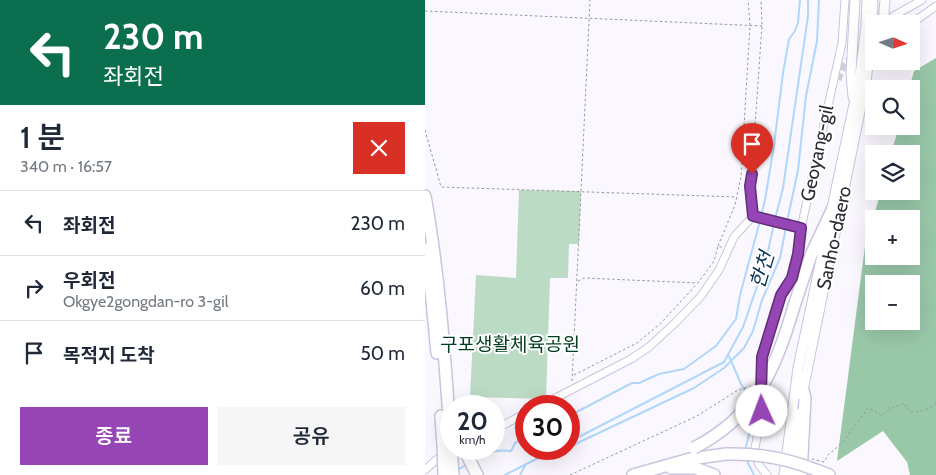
<!DOCTYPE html>
<html lang="ko">
<meta charset="utf-8">
<style>
:root{--surface:#fff;--page:#f6f6f7;--text:#1f2937;--muted:#747a83;--line:#e0e1e3;--accent:#9545b4}
body{margin:0;font-family:Cabin,"Noto Sans KR",sans-serif;background:var(--page);color:var(--text);height:100vh;display:flex;flex-direction:column;font-size:19px;white-space:nowrap}
*{box-sizing:border-box;margin:0}
p{font-size:16px;color:var(--muted)}
.icon{flex:none;width:28px;height:28px;fill:none;stroke:currentColor;stroke-width:2;stroke-linecap:round;stroke-linejoin:round}
.map{position:relative;flex:1;overflow:hidden}
.details{display:flex;flex-direction:column;background:var(--surface);width:425px}
.details>*{flex:none}
.guide{background:#0b6e4f;color:#fff;overflow:hidden}
.needle{width:32px;rotate:93deg}
.tools{position:absolute;left:440px;top:15px;display:grid;gap:10px}
.tools a{display:grid;place-items:center;width:55px;height:55px;border-radius:0px;background:var(--surface);box-shadow:0 5px 20px #0002;font-size:25px}
.speed{position:absolute;left:15px;top:395px;display:flex;gap:10px;font-size:25px;font-weight:700;text-align:center}
.speed>*{display:grid;place-content:center;width:65px;height:65px;border-radius:50%;background:var(--surface);box-shadow:0 5px 20px #0002;line-height:1}
.speed small{font-size:12px;font-weight:400}
.speed .limit{border:8px solid #d22;background:#fff;color:#111}
.pin{position:absolute;display:grid;place-items:center;width:42px;height:42px;color:#fff;margin:-51px -21px;border-radius:50% 50% 50% 0;rotate:-45deg;box-shadow:0 0 5px #0007}
.pin .icon{rotate:45deg}
.me{position:absolute;width:55px;margin:-28px;rotate:358deg;stroke-linejoin:round;filter:drop-shadow(0 0 4px #0008)}
.turn{display:flex;align-items:center;gap:18px;height:105px;padding:0 20px;font-size:22px}
.turn .icon{width:65px;height:65px;stroke-width:2.5}
.turn b{display:block;font-size:35px;line-height:42px}
.round{display:grid;place-items:center;flex:none;width:52px;height:52px;border-radius:0px;background:var(--page)}
.overview{display:flex;align-items:center;justify-content:space-between;height:85px;padding:0 20px}
h1{font-size:30px;font-weight:600;line-height:38px}
.cta{display:flex;gap:10px;margin-top:auto;padding:10px 20px}
.cta a{flex:1;height:58px;border-radius:0px;background:var(--accent);color:#fff;font-size:20px;font-weight:600;line-height:58px;text-align:center}
.cta a+a{background:var(--page);color:var(--text)}
ul{padding:0;list-style:none}
li{display:flex;align-items:center;gap:15px;height:65px;padding:0 20px;border-top:1px solid var(--line)}
li div{flex:1}
li b{display:block;font-size:19px}
li em{font-style:normal}
main{display:flex;flex:1;min-height:0}
.map>svg:first-child{display:block}
.green{fill:#bcdbc5}
.forest{fill:#99c8a9;fill-rule:evenodd}
.lines{fill:none;stroke-linecap:round;stroke-linejoin:round}
.stream{stroke:#afd7fc;stroke-width:2}
.minor-tunnel{stroke:#d1cfd6;stroke-width:7;stroke-dasharray:7 3.5;stroke-linecap:butt}
.minor-casing{stroke:#cbc4de;stroke-width:9}
.tertiary-casing{stroke:#cbc4de;stroke-width:11}
.trunk-casing{stroke:#cbc4de;stroke-width:14}
.path{stroke:#98969e;stroke-width:1;stroke-dasharray:2.5 2.5;stroke-linecap:butt}
.minor{stroke:#fff;stroke-width:7}
.tertiary{stroke:#fff;stroke-width:9}
.trunk{stroke:#fff;stroke-width:11}
.trunk-bridge-casing{stroke:#cbc4de;stroke-width:14;stroke-linecap:butt}
.trunk-bridge{stroke:#fff;stroke-width:11}
.route-casing{stroke:#612d75;stroke-width:12}
.route{stroke:#9545b4;stroke-width:9}
.labels{text-anchor:middle;dominant-baseline:central;stroke-width:4;stroke-linejoin:round;paint-order:stroke}
.street-label{font-size:19px;fill:#2d2a34;stroke:#fff}
.park-label{font-size:19px;fill:#023f21;stroke:#fff}
.water-label{font-size:20px;font-style:italic;fill:#063558;stroke:#fff}
</style>
<main>
<section class="details">
<div class="guide">
<div class="turn"><svg class="icon" aria-label="left" viewBox="0 0 24 24"><path d="M17 20v-9H6M10 6l-5 5 5 5"/></svg><div><b>230 m</b>좌회전</div></div>
</div>
<div class="overview"><div><h1>1 분</h1><p>340 m · 16:57</p></div><a class="round" style="background:#d93025;color:#fff"><svg class="icon" aria-label="close" viewBox="0 0 24 24"><path d="M6 6l12 12M18 6L6 18"/></svg></a></div>
<ul>
<li><svg class="icon" aria-label="left" viewBox="0 0 24 24"><path d="M17 20v-9H6M10 6l-5 5 5 5"/></svg><div><b>좌회전</b></div><em>230 m</em></li>
<li><svg class="icon" aria-label="right" viewBox="0 0 24 24"><path d="M7 20v-9h11M14 6l5 5-5 5"/></svg><div><b>우회전</b><p>Okgye2gongdan-ro 3-gil</p></div><em>60 m</em></li>
<li><svg class="icon" aria-label="arrive" viewBox="0 0 24 24"><path d="M6 21V4h12l-3 4 3 4H6"/></svg><div><b>목적지 도착</b></div><em>50 m</em></li>
</ul>
<div class="cta"><a>종료</a><a>공유</a></div>
</section>
<div class="map">
<svg width="511" height="475" viewBox="0 0 511 475">
<rect width="100%" height="100%" fill="#faf8fe"/>
<path class="green" d="M94,190L156,191L154,244H144L143,278H125L121,399L45,397L51,275L91,278Z"/>
<path class="forest" d="M511,58V475H485L482,462L458,431L412,461L440,246L456,191H486V154H466L474,126H486V89H484L489,71ZM449,219H486V256H449ZM449,284H486V321H449Z"/>
<g class="lines">
<path class="stream" d="M336,216L340,200L349,145L358,73L364,39L370,31L373,23L375,0
M350,219L358,188L383,16V0
M362,222L373,170L381,96L392,41L394,0
M304,356L316,384L324,396
M144,416L207,383H214L234,374L259,369L291,346L311,319L315,295L335,221
M144,442L299,362L318,327L341,260L349,224
M144,447L269,388L299,368L319,348L328,331L337,300L355,258L361,227
M320,450L325,431L327,408
M128,452L137,449
M50,459C61,452 73,449 86,451L90,443L101,437
M321,459L329,475
M33,470L42,464
M80,475L131,449
M95,475L100,466"/>
<path class="minor-tunnel" d="M413,80C418,63 424,58 440,51"/>
<g class="minor-casing">
<path id="minor" d="M458,22L497,0
M486,24L511,6
M328,216L376,228
M115,406L206,359L224,347L250,323L276,296L294,270L309,237L328,216L325,186L327,174
M69,430L101,413
M0,470L11,460L33,449
M342,475L334,465L329,453L336,417L337,357L356,295L367,278L373,254L376,228L417,43L420,0"/>
</g>
<g class="tertiary-casing">
<path id="tertiary" d="M458,24L460,0
M428,97L426,74L430,0
M377,395L441,82L447,32L448,3
M359,475L373,368L435,76L441,26L442,0
M367,475L375,413"/>
</g>
<g class="trunk-casing">
<path id="trunk" d="M0,196C15,279 20,362 26,446
M2,249L12,353
M369,306L386,255L408,208
M16,416L18,445
M39,449L52,475
M246,468H270L289,475
M391,470L404,475
M208,475L265,459L301,454
M376,475L380,398L378,390"/>
</g>
<path class="path" d="M0,11L337,26
M0,130L16,187L312,197
M327,169L337,25L336,0
M293,246L310,205L316,177L325,25L323,0
M153,281L159,278L273,283L289,261L293,246L299,248
M149,375L212,343L236,323L272,284
M147,381L165,0
M387,459L399,462L403,455L417,443L443,408L457,415L463,410L479,403L485,412C494,412 504,410 511,403
M145,475L272,416L313,390L327,386"/>
<use href="#minor" class="minor"/>
<use href="#tertiary" class="tertiary"/>
<use href="#trunk" class="trunk"/>
<g class="trunk-bridge-casing">
<path id="trunk-bridge" d="M18,445L19,475
M26,446L28,475
M269,448C331,416 351,369 369,306
M301,454C333,453 361,458 391,470"/>
</g>
<use href="#trunk-bridge" class="trunk-bridge"/>
</g>
<g class="lines">
<g class="route-casing">
<path id="route" d="M327,174L325,186L328,216L376,228L373,254L367,278L356,295L337,357L336,393L337,411"/>
</g>
<use href="#route" class="route"/>
</g>
<g class="labels">
<g class="street-label">
<text transform="translate(392 153) rotate(-78)">Geoyang-gil</text>
<text transform="translate(409 238) rotate(-78)">Sanho-daero</text>
</g>
<g class="park-label">
<text x="85" y="344">구포생활체육공원</text>
</g>
<g class="water-label">
<text transform="translate(337 270) rotate(-73)">한천</text>
</g>
</g>
</svg>
<div class="tools">
<a><svg class="needle" viewBox="-14 -14 28 28"><path d="M0-13l5 13h-10z" fill="#e53935"/><path d="M0 13l5-13h-10z" fill="#747a83"/></svg></a>
<a><svg class="icon" aria-label="search" viewBox="0 0 24 24"><circle cx="10" cy="10" r="6"/><path d="M15 15l6 6"/></svg></a>
<a><svg class="icon" aria-label="layers" viewBox="0 0 24 24"><path d="M12 4l9 5-9 5-9-5zM3 14l9 5 9-5"/></svg></a>
<a>+</a>
<a>−</a>
</div>
<div class="speed"><div>20<small>km/h</small></div><div class="limit">30</div></div>
<div class="pin" style="left:327px;top:174px;background:#d93025"><svg class="icon" aria-label="arrive" viewBox="0 0 24 24"><path d="M6 21V4h12l-3 4 3 4H6"/></svg></div>
<svg class="me" style="left:337px;top:411px" viewBox="-20 -20 40 40"><circle r="19" fill="#fff"/><path d="M0-13L10 11 0 6-10 11z" fill="#9545b4"/></svg>
</div>
</main>
